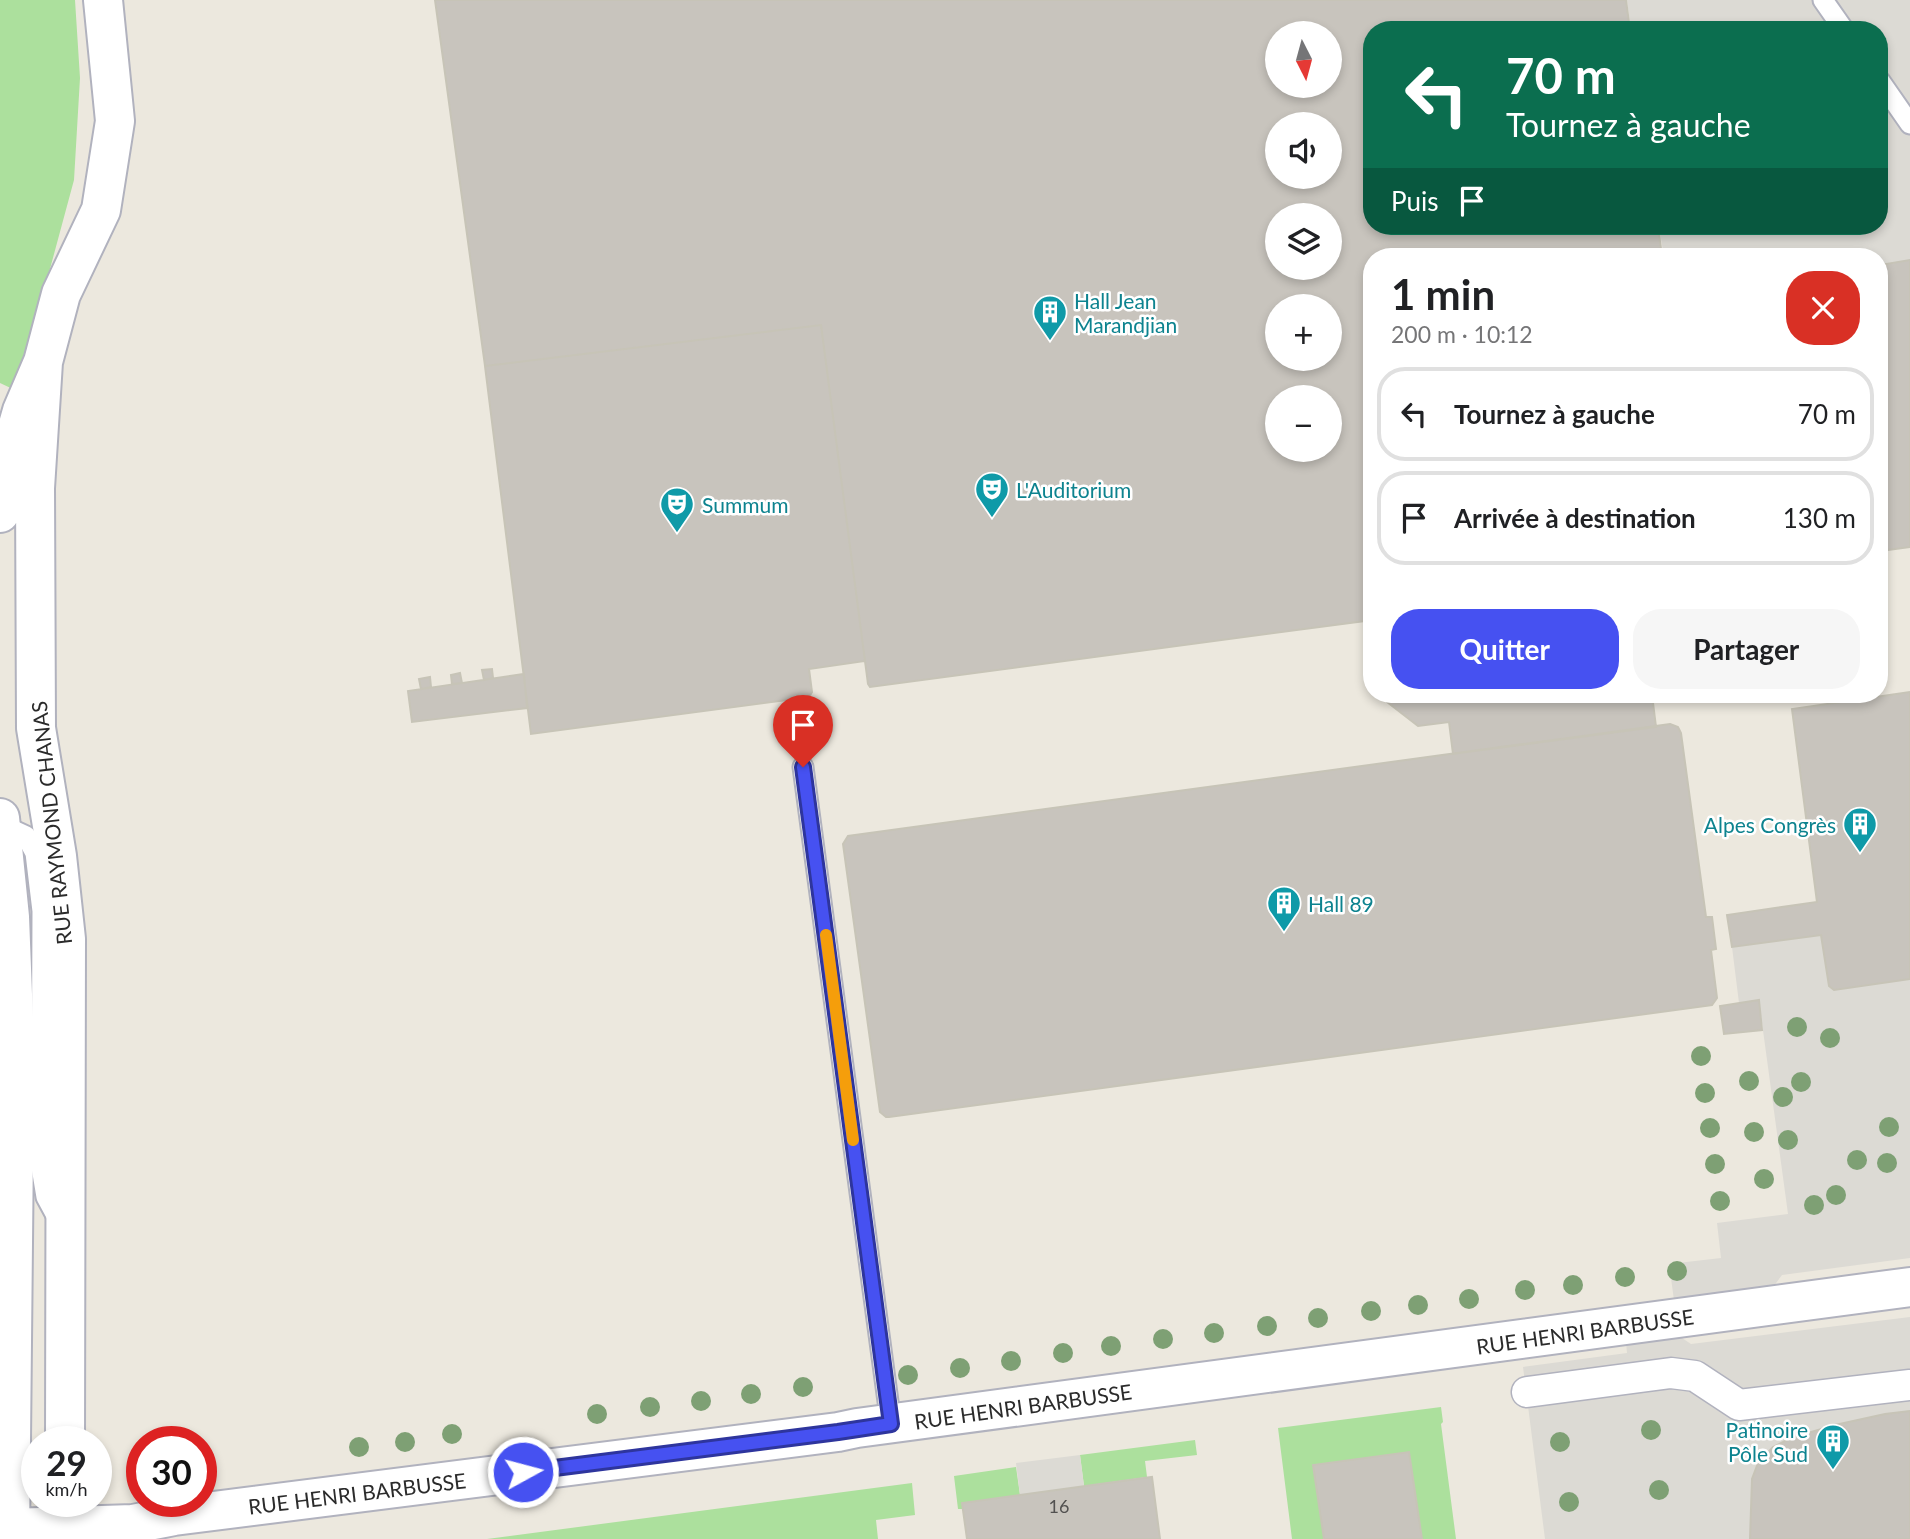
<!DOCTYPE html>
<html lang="fr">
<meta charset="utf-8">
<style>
:root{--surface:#fff;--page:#f6f6f6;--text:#202124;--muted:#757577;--line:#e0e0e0;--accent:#4651f1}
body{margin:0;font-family:Lato,sans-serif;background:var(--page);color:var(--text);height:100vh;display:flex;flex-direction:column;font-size:26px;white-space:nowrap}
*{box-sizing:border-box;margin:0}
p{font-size:23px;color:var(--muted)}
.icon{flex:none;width:38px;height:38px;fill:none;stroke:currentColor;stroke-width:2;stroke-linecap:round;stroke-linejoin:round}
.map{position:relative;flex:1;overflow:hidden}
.sheet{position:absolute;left:1363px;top:248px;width:525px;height:455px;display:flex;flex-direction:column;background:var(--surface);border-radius:28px;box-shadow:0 4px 10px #0003}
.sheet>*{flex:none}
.hud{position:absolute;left:1363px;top:21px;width:525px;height:214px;border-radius:28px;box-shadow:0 4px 10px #0003;background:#0b6e4f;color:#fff;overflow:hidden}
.needle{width:46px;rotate:174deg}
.controls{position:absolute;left:1265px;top:21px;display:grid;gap:14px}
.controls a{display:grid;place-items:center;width:77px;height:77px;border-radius:50%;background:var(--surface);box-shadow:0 4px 10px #0003;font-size:35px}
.speed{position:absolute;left:21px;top:1426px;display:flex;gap:14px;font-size:35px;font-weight:700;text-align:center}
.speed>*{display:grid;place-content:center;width:91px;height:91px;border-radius:50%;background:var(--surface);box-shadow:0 4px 10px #0003;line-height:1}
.speed small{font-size:18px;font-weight:400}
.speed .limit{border:10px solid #d22;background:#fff;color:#111}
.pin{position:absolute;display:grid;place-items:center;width:60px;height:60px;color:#fff;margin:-72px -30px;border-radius:50% 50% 50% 0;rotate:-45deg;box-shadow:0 0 7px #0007}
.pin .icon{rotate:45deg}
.me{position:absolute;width:77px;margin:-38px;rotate:83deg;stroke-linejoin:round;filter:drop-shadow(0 0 5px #0008)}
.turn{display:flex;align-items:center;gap:24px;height:147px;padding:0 28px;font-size:32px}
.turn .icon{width:91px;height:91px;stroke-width:2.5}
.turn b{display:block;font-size:49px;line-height:60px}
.then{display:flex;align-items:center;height:66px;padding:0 28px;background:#0003;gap:14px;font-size:26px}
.round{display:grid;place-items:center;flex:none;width:74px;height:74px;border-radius:28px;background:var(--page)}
.head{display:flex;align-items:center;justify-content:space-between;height:119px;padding:0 28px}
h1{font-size:42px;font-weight:700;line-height:52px}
.primary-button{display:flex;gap:14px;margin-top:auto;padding:14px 28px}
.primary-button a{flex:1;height:80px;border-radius:28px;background:var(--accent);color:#fff;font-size:28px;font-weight:700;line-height:80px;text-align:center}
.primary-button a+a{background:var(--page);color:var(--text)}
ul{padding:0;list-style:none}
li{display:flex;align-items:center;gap:21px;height:94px;margin:0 14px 10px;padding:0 14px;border:4px solid var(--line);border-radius:28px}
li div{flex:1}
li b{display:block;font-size:26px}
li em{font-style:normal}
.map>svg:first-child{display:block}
.green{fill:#ace09d}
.plaza{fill:#dcdad4}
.building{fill:#c8c4bd;stroke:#c7c4b7;stroke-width:2;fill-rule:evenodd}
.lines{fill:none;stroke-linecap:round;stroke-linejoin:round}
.service-casing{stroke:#b1b2be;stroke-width:23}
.pedestrian-casing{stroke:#b1b2be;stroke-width:33}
.minor-casing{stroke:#b1b2be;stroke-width:42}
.service{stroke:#fff;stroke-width:19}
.pedestrian{stroke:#fff;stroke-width:30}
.minor{stroke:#fff;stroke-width:38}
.tree{fill:#7ea074}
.route-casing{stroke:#2e359d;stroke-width:18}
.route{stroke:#4651f1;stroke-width:12}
.slow{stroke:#f59e0b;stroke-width:12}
.labels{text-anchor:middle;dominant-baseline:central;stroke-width:5;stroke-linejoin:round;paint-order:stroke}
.number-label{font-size:18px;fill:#525150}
.culture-label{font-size:21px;fill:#0d838f;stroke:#fff;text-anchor:start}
.street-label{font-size:21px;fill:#2b2b2b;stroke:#fff}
</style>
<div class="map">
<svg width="1910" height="1539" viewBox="0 0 1910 1539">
<rect width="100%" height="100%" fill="#ece8de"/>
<path class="green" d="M0,0H75L80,78L74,180L17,391L0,383Z
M1441,1407L1443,1422L1441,1424L1456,1539H1292L1278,1428Z
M1195,1440L1197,1455L1145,1461L1147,1477L1084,1486L1080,1455Z
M1016,1467L1020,1495L963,1503V1509H958L954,1476Z
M912,1483L915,1515L876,1520L878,1539H487Z"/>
<path class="plaza" d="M1627,0H1910V260L1880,265V257H1664L1659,226H1880V30H1631Z
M1821,935L1829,986L1834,990L1910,979V1258L1782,1275L1773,1287L1674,1300L1669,1264L1721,1258L1717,1223L1788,1214L1759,1001L1739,1003L1732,947Z
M1910,1317V1411L1885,1414L1835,1425L1791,1438L1773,1447L1758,1462L1752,1479L1750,1539H1545L1523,1367L1627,1353L1626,1342L1679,1336L1691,1344Z
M1080,1455L1084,1486L1020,1495L1016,1463Z"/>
<path class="building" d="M435,0H1626L1630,30H1372V226H1658L1662,257H1372V620L870,687L868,684L821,325L485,366ZM1278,33H1330V86H1278ZM1278,124H1330V177H1278ZM1278,215H1330V268H1278ZM1278,306H1330V359H1278ZM1278,397H1330V450H1278Z
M1851,251L1852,257H1808Z
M1910,260V547L1880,551V265Z
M821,325L865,661L809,669L812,692L809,697L531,734L485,366Z
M492,669L493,678L484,680L482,670Z
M460,673L462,683L452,684L451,675Z
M524,674L527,708L412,722L408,691Z
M430,677L431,687L421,689L419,679Z
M1910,692V979L1834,990L1829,986L1821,935L1732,947L1727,915L1817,902L1792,709Z
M1378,695H1652L1656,727L1453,754L1449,722L1418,726Z
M1670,724L1678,727L1681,733L1706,917H1712L1716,949L1711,950L1717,998L1712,1005L889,1117H886L880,1112L843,844L848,836Z
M1759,1000L1762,1030L1724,1034L1720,1006Z
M1910,1411V1539H1750L1752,1479L1758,1463L1773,1447L1791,1438L1835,1425L1885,1414Z
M1409,1452L1422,1539H1324L1313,1465Z
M1152,1477L1160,1539H967L962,1503Z"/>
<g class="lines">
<g class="service-casing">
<path id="service" d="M1823,0L1844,30
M1880,81L1910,124
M803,767L891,1424
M0,828L13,830L26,836L35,853L42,911L41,1167L46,1197L59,1221"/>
</g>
<g class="pedestrian-casing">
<path id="pedestrian" d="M1527,1392L1671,1373L1695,1376L1739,1405L1910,1385"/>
</g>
<g class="minor-casing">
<path id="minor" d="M43,362L35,488L36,728L57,856L66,939L65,1442
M0,513L4,474L22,411L43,362L61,294L101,210L115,121L103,0
M0,818L10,917L15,1046L10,1539
M10,1528L133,1524L174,1516L838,1432L857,1428L1910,1287"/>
</g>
<use href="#service" class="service"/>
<use href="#pedestrian" class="pedestrian"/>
<use href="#minor" class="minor"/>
</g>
<g class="tree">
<circle cx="1797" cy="1027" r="10"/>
<circle cx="1830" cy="1038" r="10"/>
<circle cx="1701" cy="1056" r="10"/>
<circle cx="1749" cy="1081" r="10"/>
<circle cx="1801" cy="1082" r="10"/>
<circle cx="1705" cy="1093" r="10"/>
<circle cx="1783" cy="1097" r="10"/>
<circle cx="1889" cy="1127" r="10"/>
<circle cx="1710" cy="1128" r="10"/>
<circle cx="1754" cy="1132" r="10"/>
<circle cx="1788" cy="1140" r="10"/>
<circle cx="1857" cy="1160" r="10"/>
<circle cx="1887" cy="1163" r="10"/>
<circle cx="1715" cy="1164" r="10"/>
<circle cx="1764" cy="1179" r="10"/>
<circle cx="1836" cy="1195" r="10"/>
<circle cx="1720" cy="1201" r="10"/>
<circle cx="1814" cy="1205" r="10"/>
<circle cx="1677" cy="1271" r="10"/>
<circle cx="1625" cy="1277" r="10"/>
<circle cx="1573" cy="1285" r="10"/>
<circle cx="1525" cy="1290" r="10"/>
<circle cx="1469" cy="1299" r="10"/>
<circle cx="1418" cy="1305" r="10"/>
<circle cx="1371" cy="1311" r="10"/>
<circle cx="1318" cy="1318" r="10"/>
<circle cx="1267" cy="1326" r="10"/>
<circle cx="1214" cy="1333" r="10"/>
<circle cx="1163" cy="1339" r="10"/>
<circle cx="1111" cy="1346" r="10"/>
<circle cx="1063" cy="1353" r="10"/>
<circle cx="1011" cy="1361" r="10"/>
<circle cx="960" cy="1368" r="10"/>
<circle cx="908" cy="1375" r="10"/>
<circle cx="803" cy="1387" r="10"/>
<circle cx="751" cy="1394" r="10"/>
<circle cx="701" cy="1401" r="10"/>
<circle cx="650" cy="1407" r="10"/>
<circle cx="597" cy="1414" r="10"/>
<circle cx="1651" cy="1430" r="10"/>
<circle cx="452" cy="1434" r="10"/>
<circle cx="405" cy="1442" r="10"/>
<circle cx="1560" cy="1442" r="10"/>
<circle cx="359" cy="1447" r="10"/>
<circle cx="1659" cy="1490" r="10"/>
<circle cx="1569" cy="1502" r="10"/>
</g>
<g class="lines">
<g class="route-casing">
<path id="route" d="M523,1472L838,1432L891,1424L803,767"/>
</g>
<use href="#route" class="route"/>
<path class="slow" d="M826,935L853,1140"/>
</g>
<defs>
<g id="building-pin" transform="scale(1.75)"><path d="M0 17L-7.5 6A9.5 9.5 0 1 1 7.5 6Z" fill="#0f9aa8" stroke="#fff"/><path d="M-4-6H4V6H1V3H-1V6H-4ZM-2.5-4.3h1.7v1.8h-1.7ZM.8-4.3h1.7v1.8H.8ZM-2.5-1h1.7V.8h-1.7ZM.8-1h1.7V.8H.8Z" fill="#fff"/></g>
<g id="theatre-pin" transform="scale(1.75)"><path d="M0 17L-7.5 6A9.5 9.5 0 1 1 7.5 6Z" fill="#0f9aa8" stroke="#fff"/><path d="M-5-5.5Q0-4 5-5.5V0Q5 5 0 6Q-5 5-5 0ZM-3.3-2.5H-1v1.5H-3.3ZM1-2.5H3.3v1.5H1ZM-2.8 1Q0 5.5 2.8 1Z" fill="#fff"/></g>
</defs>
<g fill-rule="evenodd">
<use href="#building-pin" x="1050" y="312"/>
<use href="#theatre-pin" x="992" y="489"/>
<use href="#theatre-pin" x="677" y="504"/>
<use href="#building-pin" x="1860" y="824"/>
<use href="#building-pin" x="1284" y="903"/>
<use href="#building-pin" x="1833" y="1441"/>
</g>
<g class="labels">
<g class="number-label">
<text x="1059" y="1506">16</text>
</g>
<g class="culture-label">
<text x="1074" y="300">Hall Jean<tspan x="1074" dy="24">Marandjian</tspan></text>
<text x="1016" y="489">L'Auditorium</text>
<text x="702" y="504">Summum</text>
<text x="1836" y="824" text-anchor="end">Alpes Congrès</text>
<text x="1308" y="903">Hall 89</text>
<text x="1808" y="1429" text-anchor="end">Patinoire<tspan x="1808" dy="24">Pôle Sud</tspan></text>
</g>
<g class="street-label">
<text transform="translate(51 823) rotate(-96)">RUE RAYMOND CHANAS</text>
<text transform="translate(1585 1331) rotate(-8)">RUE HENRI BARBUSSE</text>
<text transform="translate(1023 1406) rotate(-8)">RUE HENRI BARBUSSE</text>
<text transform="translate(357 1493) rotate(-7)">RUE HENRI BARBUSSE</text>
</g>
</g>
</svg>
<div class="controls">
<a><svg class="needle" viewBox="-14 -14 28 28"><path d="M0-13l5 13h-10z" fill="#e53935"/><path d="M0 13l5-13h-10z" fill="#757577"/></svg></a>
<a><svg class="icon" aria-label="sound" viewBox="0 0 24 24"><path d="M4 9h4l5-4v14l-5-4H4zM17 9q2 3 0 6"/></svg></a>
<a><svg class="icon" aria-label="layers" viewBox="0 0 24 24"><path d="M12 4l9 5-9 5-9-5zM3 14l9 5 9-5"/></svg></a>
<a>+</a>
<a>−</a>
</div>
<div class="speed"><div>29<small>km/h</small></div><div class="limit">30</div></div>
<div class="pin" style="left:803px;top:767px;background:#d93025"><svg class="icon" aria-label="arrive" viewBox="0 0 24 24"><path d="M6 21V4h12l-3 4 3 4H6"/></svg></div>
<svg class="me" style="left:523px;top:1472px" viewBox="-20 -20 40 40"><circle r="17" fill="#4651f1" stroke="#fff" stroke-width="3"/><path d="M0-11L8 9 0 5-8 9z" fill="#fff"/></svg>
<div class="hud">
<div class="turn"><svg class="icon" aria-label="left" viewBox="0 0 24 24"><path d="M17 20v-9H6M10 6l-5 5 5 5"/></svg><div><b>70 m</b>Tournez à gauche</div></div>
<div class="then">Puis<svg class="icon" aria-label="arrive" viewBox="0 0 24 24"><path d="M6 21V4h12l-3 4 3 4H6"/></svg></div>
</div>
<section class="sheet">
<div class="head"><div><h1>1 min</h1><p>200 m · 10:12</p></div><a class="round" style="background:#d93025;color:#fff"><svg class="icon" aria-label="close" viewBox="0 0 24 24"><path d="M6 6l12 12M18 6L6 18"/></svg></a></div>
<ul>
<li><svg class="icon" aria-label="left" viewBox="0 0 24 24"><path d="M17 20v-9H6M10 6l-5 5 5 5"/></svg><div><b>Tournez à gauche</b></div><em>70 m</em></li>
<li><svg class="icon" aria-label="arrive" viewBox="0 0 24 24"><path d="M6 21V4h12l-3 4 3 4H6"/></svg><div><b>Arrivée à destination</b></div><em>130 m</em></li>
</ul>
<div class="primary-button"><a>Quitter</a><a>Partager</a></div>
</section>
</div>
